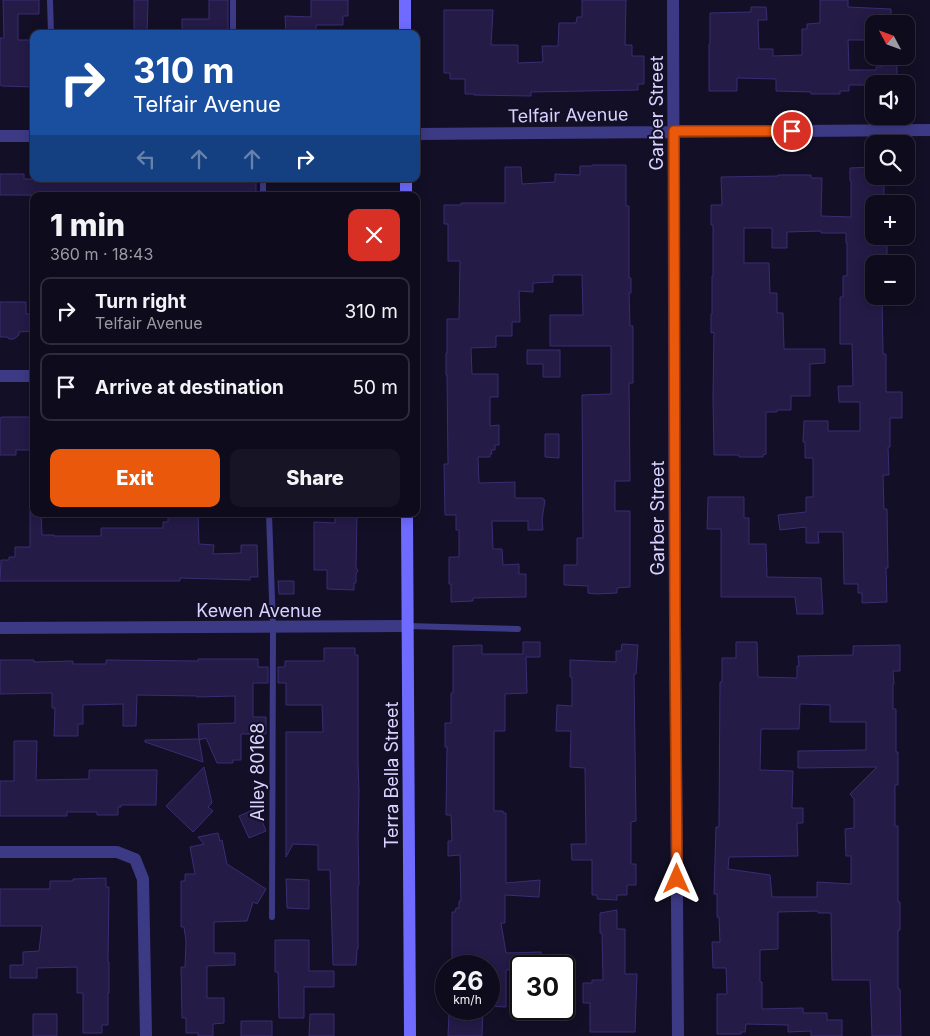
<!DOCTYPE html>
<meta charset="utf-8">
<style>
:root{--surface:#0e0b1c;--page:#171425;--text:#f1f3f6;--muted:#9b9ba3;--line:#2e2b3b;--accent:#ea580c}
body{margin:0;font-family:Inter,sans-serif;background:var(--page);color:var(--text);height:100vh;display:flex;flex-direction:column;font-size:19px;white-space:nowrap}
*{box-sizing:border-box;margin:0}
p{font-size:16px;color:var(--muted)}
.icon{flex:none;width:28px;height:28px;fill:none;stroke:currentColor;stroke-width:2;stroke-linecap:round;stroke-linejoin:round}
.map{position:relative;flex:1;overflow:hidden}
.details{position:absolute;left:30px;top:192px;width:390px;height:325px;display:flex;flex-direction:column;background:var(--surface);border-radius:10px;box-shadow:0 2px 12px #0003,0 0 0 1px var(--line)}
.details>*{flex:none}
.banner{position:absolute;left:30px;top:30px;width:390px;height:152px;border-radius:10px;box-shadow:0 2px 12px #0003,0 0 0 1px var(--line);background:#1a4fa0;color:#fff;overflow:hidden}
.needle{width:32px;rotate:311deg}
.buttons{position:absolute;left:865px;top:15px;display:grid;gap:10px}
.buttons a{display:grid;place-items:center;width:50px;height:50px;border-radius:10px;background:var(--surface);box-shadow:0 2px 12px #0003,0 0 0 1px var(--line);font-size:25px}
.speed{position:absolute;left:435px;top:955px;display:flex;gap:10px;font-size:25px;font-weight:700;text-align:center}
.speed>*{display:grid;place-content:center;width:65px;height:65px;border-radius:50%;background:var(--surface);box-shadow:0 2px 12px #0003,0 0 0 1px var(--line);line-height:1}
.speed small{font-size:12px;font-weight:400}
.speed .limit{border:2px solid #111;border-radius:8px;background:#fff;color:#111}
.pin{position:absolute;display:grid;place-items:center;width:42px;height:42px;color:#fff;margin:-21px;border:2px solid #fff;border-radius:50%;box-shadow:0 1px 5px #0007}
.me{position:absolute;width:55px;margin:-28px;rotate:0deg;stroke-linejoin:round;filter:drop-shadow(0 0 4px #0008)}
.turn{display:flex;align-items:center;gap:18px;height:105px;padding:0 20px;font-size:22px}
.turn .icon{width:65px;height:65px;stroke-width:2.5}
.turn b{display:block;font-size:35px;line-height:42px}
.lanes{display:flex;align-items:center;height:48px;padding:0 20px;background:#0003;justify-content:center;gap:25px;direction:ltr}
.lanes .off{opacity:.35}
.round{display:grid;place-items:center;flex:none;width:52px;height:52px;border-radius:10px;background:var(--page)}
.headline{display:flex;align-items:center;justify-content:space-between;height:85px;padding:0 20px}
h1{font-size:30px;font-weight:800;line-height:38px}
.button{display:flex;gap:10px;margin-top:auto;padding:10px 20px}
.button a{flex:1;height:58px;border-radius:10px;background:var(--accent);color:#fff;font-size:20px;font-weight:800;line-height:58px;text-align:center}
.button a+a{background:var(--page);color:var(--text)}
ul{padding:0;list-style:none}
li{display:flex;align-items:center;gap:15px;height:68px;margin:0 10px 8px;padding:0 10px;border:2px solid var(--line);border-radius:10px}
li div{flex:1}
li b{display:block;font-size:19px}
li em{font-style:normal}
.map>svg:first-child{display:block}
.building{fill:#241b47;stroke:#3b2d73;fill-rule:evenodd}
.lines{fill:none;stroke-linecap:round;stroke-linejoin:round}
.service{stroke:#3d3a85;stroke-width:6}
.minor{stroke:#3d3a85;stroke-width:12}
.secondary{stroke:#6f6bff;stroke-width:12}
.route-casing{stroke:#983908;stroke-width:12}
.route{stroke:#ea580c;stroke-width:9}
.labels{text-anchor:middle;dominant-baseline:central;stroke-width:4;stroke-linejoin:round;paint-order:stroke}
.street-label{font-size:18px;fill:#d9d4ff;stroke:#130f26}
</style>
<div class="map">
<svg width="930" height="1036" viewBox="0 0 930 1036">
<rect width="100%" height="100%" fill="#130f26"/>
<path class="building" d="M3,0H39V14H18V40H34V87L2,86L0,85V38H4Z
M134,0H148L147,34H134Z
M209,0H228V34H182V19H209Z
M311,0H348V16H343V25H316V34H286L285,16L311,17Z
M582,0H626L625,45H632V56H644V84H638V90L531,92V96L474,95V94H465V79H450V73H444V10H493L491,45H518V63L543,62L542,46H558L559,23H576L577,17H582Z
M820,0H848V7L891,9V24H874V40H848L849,70H876V67H882L883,58H897V84H874V85H849V91H840V94H811V92L776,91V79L737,78V91H709V44H710V13L751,12V7H766L767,20H758L759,49H773V56L802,55V29H807V24L820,23Z
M592,165H626V206H629V278H631V293H629L630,326H633V383H629L630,481H615V511H630V587L617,588V593L597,594L588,593V586L564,585V565H577V538H583L582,395L611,394V346H550V315H583L582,275H553V282L533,283V292L519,291L520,322H512V336H496V347L471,348L472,374H498V397H490V426L499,425V445H495V450H491L492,454H490V457H478L479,483L515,482V498H543V500H545L542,520L543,530H528V521H492L493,549H502L503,565L519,564V574H526V597L473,598V601L451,602V584H449V557H459V530H456V515H445L444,464H448L447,375H446V353H447V319H459L460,261H448V224H444V205H461V203H505V167H521L522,184L555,182V174L580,175V166H592Z
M874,167V176H884V204H874V240H887V255H883V264H874V296H882L883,354H886V392H902V418H890V447H888L889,475H883L884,509H887L888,568H886L887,602L862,603V593H858V584H844L843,532H818L819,543H806V527L780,530L778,515L806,512V497H813V458H805V442H803L804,421H828V431H860V402H839L838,386H853L852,344H840V297H843V276H847V243H846V233H821V231L787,232V248H772V228H744V263H769L770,293H777V313H783L784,349H825V363L810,364V396H791V410H777V412H766V454L763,455V457H739V455H714L713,398L714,332L711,333V314H712V276H713V225H711V205H722L721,177L778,176V175H811V178H822L821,216L851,217V181H850V168Z
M0,174H24V179H256V196L0,195Z
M0,302H26V314H34V331L19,332V335L14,339H9L7,337H0Z
M527,350H560V377H543V364H527Z
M2,417H34V450H16V455H0V418Z
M545,434H559V458L545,457Z
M708,497H744V518H749V544H766L767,577L821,578L823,614H797L795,597H721V529H707Z
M34,509V514H41L42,535H54V536H101V528H163V522H168V515L185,516V514H198L199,544L214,545L213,554L241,553V545H257L258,577H250V580L180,578V581H0L1,560H9V557H15V547H30V510Z
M335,514H357L356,568L358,570L356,574V583H354V590L327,589V570H314V522L335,523Z
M278,581H294V594H279Z
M523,642H540V657H526L527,693L505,694V731H494V811H503V813H506V883L540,880L539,897L505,895V923H501L506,953L541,952V966H521V969L506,970V1007L489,1006V966H460V959H452V912H455L456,908H459V901H461L460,855L448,856V841H452L451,815H446L447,747H445V723H451V693H453V646L482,645V654H523Z
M736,642H757L758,677L797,678V666H799L798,656L853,655V646L900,645V671H893L894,684H893V709H896V752H898V785H895V826H898V902H900V930H898V989H900L901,1036H872L870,980H832L831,913H818V911L778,912V949L760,950V982H762V1009L803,1008V1013H827V1020H842V1036H811V1031L788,1032V1025L746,1024L745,1032H741V1034H717V994H727L726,968H713L712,942H720L719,917H717V894H714L716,827H719L720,682H722V658H736ZM800,704L830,705V722H866V750L798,751V768L877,767L850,794L854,799V828L845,829L846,856H851V884L817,882V897H772L770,875L728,869L729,857L798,856L797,823H803V808H792L793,771L760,770L761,729H799Z
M622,644L638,645L636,674H634L636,821L631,822V864H636V885H627V895H617V900L597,899V895H592V860H572L571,844H586L585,768L570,767L571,731H556L557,705L572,706V677H570V660L616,662V651H621Z
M324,648H355V655H358V763L359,791L358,838L359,885H358V949H357L356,965H333L330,870H318V845L293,844L286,857V732H323L322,705H286V683H278V667H285V661H324Z
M198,659H258V667H268V683H253V717H266V734H241V760H233V763H217L206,738L199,740L198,724L235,723V696L197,697V696L137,695L136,726H123V704L83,705V724H78V736H54L55,708H52V693L0,694V660H34V662L73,661V664H106V660L198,661Z
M199,739L203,762L145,742V740Z
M14,741H37L36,780L89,779V770H157L156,805H121V807H118V815H97V812H67V816H0V781H14Z
M204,767L212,803L208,807L213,811L193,832L166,806Z
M257,808L266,831L249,838L239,816Z
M218,833L220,841L222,840L227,864L266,889L257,904L253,902L247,921L214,922V953H235V965L207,966V998H224V1023L213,1024V1036H198V1033H186V1018H182L181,967H185L186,941L184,927H181V881H185V874H195L190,847L204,844L198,837Z
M106,878V887H109L108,962H109V993H108V1025H102V1033H83V993H77V967L37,968V978H10V965H23V952L39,951L42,926H0V889H50V881H73V879Z
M286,879L309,880V909L287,908Z
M617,910V929H625V974H637L635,1032H590V1003H583V983H592V980H603L602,933H600V913Z
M275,940H309V971H334V987H304V1018H279L278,972H275Z
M466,1011H483L482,1036H448L449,1013H467Z
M33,1014H57V1036H33Z
M310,1014H334V1036H309Z
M241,1021H272V1036H241Z"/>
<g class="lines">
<path class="service" d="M50,0L51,34
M233,0V34
M263,179V196
M269,514L273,627L272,917
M407,626L518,629"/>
<path class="minor" d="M673,0L675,624L678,1036
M416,134L930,130
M0,136H34
M0,376H34
M0,628L407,626
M0,852H117L135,859L143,879L146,1036"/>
<path class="secondary" d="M405,0V34
M406,179V196
M407,514L410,1036"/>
</g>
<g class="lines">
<g class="route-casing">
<path id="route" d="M677,879L675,624L674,131H792"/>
</g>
<use href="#route" class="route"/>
</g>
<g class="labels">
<g class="street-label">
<text transform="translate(656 113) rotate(-90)">Garber Street</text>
<text transform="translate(568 115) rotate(-1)">Telfair Avenue</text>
<text transform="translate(657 518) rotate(-90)">Garber Street</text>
<text x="259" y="610">Kewen Avenue</text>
<text transform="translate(257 772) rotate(-90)">Alley 80168</text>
<text transform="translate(391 775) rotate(-90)">Terra Bella Street</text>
</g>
</g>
</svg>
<div class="buttons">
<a><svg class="needle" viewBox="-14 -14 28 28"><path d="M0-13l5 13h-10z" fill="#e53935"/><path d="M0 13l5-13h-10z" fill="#9b9ba3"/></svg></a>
<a><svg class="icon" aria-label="sound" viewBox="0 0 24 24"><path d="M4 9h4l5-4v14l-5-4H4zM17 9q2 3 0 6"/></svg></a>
<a><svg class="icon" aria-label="search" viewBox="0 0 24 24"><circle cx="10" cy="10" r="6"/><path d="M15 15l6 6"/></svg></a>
<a>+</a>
<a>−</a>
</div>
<div class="speed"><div>26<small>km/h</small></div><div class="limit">30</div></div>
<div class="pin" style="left:792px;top:131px;background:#d93025"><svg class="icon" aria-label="arrive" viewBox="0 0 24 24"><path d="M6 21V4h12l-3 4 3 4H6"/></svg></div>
<svg class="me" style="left:677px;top:879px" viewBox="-20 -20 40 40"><path d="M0-17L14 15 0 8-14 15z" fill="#ea580c" stroke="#fff" stroke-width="4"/></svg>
<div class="banner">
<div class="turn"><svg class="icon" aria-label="right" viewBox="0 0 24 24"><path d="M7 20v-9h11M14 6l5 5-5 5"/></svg><div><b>310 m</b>Telfair Avenue</div></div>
<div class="lanes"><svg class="icon off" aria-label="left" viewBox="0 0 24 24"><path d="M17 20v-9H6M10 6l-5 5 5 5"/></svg><svg class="icon off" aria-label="ahead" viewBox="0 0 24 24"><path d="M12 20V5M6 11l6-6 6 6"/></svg><svg class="icon off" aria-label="ahead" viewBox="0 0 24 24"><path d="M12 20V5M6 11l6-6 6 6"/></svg><svg class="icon" aria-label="right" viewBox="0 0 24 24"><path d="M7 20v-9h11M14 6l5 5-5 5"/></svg></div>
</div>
<section class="details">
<div class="headline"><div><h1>1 min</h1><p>360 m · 18:43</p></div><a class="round" style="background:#d93025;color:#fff"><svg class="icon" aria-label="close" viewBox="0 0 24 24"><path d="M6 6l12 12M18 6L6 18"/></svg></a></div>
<ul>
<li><svg class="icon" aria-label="right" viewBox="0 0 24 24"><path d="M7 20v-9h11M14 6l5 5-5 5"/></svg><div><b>Turn right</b><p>Telfair Avenue</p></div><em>310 m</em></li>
<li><svg class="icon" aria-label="arrive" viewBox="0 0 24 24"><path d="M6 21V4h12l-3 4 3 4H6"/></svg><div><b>Arrive at destination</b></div><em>50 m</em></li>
</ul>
<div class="button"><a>Exit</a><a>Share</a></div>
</section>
</div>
